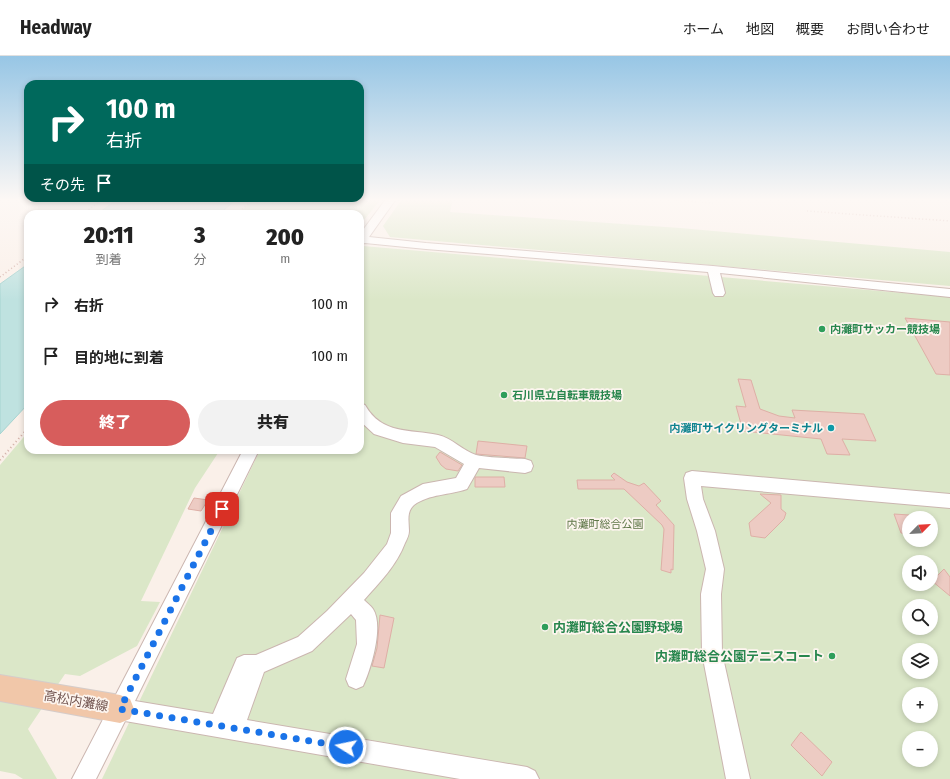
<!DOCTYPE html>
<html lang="ja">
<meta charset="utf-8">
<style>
:root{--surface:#fff;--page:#f2f2f2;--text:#222;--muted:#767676;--line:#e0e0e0;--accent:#d75d5c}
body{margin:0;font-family:"Fira Sans Condensed","Noto Sans JP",sans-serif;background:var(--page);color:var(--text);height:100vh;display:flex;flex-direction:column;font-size:15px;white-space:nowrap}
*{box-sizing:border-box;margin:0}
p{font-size:13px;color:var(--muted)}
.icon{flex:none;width:22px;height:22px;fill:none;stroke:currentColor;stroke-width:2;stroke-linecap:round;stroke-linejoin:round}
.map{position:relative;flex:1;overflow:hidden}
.sheet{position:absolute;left:24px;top:154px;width:340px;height:244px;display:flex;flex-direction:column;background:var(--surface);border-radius:12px;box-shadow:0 2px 6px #0003}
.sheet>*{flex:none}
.top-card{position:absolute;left:24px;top:24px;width:340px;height:122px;border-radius:12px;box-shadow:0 2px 6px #0003;background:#00695c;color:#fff;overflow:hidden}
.needle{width:26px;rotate:66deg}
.buttons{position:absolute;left:902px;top:455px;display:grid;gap:8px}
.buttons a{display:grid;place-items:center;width:36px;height:36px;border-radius:50%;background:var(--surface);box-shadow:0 2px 6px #0003;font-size:20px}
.pin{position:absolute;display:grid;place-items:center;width:34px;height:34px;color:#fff;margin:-17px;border-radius:8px;box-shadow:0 2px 6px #0006}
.me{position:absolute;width:44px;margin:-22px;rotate:280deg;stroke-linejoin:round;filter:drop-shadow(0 0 3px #0008)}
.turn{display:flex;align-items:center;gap:14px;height:84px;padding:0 16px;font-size:18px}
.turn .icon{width:52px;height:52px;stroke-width:2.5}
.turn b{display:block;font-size:28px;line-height:34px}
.then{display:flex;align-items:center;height:38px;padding:0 16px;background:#0003;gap:8px;font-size:15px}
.eta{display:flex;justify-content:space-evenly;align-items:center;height:68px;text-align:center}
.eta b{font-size:24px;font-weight:800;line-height:28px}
.action{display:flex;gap:8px;margin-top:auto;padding:8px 16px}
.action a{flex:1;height:46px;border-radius:24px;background:var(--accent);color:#fff;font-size:16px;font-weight:800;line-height:46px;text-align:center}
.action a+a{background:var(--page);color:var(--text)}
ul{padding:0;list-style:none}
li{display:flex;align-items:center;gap:12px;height:52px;padding:0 16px}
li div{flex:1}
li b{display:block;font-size:15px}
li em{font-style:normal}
header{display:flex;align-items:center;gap:24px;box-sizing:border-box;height:56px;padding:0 20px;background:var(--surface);border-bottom:1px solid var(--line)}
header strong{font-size:19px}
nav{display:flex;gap:22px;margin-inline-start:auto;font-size:14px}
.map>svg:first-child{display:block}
.green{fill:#dbe7c8;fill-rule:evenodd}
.water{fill:#bfe2e0;stroke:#a6d3d0}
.building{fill:#edcbc3;stroke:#deafa6}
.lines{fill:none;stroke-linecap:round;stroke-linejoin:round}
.minor-casing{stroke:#cbb6b0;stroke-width:2}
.major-casing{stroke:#d5ccca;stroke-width:2}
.path-far1{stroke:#d2aea6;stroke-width:1.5;stroke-dasharray:1 2.5;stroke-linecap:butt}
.path{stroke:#d2aea6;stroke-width:2;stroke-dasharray:1 3;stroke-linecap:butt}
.minor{fill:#fff;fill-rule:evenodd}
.major{fill:#f1c7a9;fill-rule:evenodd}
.route{stroke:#1a73e8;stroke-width:7;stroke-dasharray:0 12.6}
.leisure-dot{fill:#2e9e5b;stroke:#fdf5ef;stroke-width:1.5}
.culture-dot{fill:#0f9aa8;stroke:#fdf5ef;stroke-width:1.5}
.labels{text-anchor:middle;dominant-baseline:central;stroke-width:3.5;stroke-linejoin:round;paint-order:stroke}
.leisure-label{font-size:11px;font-weight:bold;fill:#27864d;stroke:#fdf5ef;text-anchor:start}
.culture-label{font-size:11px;font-weight:bold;fill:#0d838f;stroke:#fdf5ef;text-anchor:end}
.park-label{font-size:11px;fill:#5f7748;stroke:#fdf5ef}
.near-leisure-label{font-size:13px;font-weight:bold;fill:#27864d;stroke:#fdf5ef;text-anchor:start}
.near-street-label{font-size:13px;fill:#72544f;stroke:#fdf5ef}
</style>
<header>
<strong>Headway</strong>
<nav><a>ホーム</a><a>地図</a><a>概要</a><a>お問い合わせ</a></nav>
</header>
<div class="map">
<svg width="950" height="723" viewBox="0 0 950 723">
<rect width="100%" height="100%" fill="#faf0e9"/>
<path class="green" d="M254,143H381L360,169V158H238Z
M402,143H453L450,156L680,172L950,196V230L390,181L383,170Z
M363,190L950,241V723H102L260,394H360V193ZM909,462H931V484H909ZM909,506H931V528H909ZM909,550H931V572H909ZM909,594H931V616H909ZM909,638H931V660H909ZM909,682H931V704H909Z
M28,376V394H220L195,432L141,545L160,546L137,590L80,620L65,618L28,673L57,723H23L15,718L0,715V409Z"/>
<path class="water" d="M118,143H237L219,158H97Z
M28,208V348L0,378V228Z"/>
<path class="building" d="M905,262L950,266V319L936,318Z
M738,323L751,324L760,353L779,360L795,362L792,354L864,358L876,385L842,383L850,399L827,398L821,383L743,375L736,350L746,351Z
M478,385L527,390L525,402L476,398Z
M440,396L462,409L458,415L446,413L441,409L436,401Z
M614,417L627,426L639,430L644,427L661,445L656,449L674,469L673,514L671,513V517L661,514L664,473L662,469L624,433H578L577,424H615L611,420Z
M475,421H504L505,431H475Z
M760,438L781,439V453L786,457L784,463L765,482L751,480L749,467L771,447Z
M194,442L208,444L201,455L188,453Z
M894,458L909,459V478L901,477Z
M944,513L950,521V540L932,525Z
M380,559L394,562L384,612L372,610L377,592Z
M801,676L832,706L822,720L791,689Z"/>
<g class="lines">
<g class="minor-casing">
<path id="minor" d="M386,143H396L369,181L426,187L713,210L950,233V241L720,217L725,237L723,240H715L713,237L708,216L426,193L365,187L360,188V178Z
M360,347L365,349C382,379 410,373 438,379C452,382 463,395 476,399C489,402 511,402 525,403L531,405L533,410L531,415L525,417L479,412L467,433C450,439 429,438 414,449C406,456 409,466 409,475C409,479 407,483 405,487C397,509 379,527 364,544C367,547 371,550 373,553C384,570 371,613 363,630L356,633L349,630L346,623L357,588L356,564L351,558L312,595L264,616L247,664L527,711L535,715L539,723H460L125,665L96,723H72L243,394H259L135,645L213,658L237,602L244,599H256L298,581L327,555L364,517L387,488L391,477V457L401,440L423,428L456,422L464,408L435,391L403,387L374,378L360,365Z
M692,415L950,438V452L701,430L703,443L715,475L724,513L721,538L722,597L750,723H726L702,597L701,538L706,513L697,475L687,443L684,422L686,417Z"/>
</g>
<g class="major-casing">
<path id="major" d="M0,619L120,639L130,643L134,653L130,663L120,667L0,645Z"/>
</g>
<path class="path-far1" d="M660,143L713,147
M807,155L950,165
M83,158L103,143
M237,158L253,143
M0,221L28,200"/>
<path class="path" d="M0,404L28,372"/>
<use href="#minor" class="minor"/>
<use href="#major" class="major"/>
</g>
<linearGradient id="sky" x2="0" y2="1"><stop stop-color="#97c6e5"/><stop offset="0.59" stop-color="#fdf8f5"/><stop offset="1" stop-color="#fdf8f5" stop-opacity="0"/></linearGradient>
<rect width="950" height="244" fill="url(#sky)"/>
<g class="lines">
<path class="route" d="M222,453L120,653L346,691"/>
</g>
<g class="leisure-dot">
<circle cx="822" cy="273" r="4"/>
<circle cx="504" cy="339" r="4"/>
<circle cx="545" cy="571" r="4"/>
<circle cx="832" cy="600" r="4"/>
</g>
<circle class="culture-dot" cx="831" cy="372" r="4"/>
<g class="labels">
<g class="leisure-label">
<text x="830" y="273">内灘町サッカー競技場</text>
<text x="512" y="339">石川県立自転車競技場</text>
</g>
<g class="culture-label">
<text x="823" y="372">内灘町サイクリングターミナル</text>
</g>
<g class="park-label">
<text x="605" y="468">内灘町総合公園</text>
</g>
<g class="near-leisure-label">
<text x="553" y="571">内灘町総合公園野球場</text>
<text x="824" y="600" text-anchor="end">内灘町総合公園テニスコート</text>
</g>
<g class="near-street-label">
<text transform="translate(76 645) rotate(10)">高松内灘線</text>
</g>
</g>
</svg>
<div class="buttons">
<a><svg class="needle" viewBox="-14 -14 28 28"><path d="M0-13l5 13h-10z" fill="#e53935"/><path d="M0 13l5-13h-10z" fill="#767676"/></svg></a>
<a><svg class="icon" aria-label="sound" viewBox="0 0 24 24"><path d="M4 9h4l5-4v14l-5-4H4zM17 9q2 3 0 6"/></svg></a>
<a><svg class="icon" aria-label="search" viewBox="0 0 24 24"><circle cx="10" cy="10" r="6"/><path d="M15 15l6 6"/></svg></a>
<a><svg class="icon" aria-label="layers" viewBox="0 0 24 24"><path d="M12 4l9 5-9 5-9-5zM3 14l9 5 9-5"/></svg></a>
<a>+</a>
<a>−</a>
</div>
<div class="pin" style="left:222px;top:453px;background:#d93025"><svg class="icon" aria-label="arrive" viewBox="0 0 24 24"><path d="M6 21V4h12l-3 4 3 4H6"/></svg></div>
<svg class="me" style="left:346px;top:691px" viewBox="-20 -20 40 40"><circle r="17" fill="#1a73e8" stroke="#fff" stroke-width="3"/><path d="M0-11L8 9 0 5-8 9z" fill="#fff"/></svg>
<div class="top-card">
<div class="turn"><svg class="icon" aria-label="right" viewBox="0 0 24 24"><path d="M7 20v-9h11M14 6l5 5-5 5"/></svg><div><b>100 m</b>右折</div></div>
<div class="then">その先<svg class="icon" aria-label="arrive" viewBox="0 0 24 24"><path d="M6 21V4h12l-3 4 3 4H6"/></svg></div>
</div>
<section class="sheet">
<div class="eta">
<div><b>20:11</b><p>到着</p></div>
<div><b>3</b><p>分</p></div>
<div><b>200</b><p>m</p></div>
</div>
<ul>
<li><svg class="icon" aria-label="right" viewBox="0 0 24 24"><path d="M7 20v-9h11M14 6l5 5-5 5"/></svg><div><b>右折</b></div><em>100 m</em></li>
<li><svg class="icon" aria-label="arrive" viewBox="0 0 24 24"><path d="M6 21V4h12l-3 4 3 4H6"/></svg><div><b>目的地に到着</b></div><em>100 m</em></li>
</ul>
<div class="action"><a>終了</a><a>共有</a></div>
</section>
</div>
